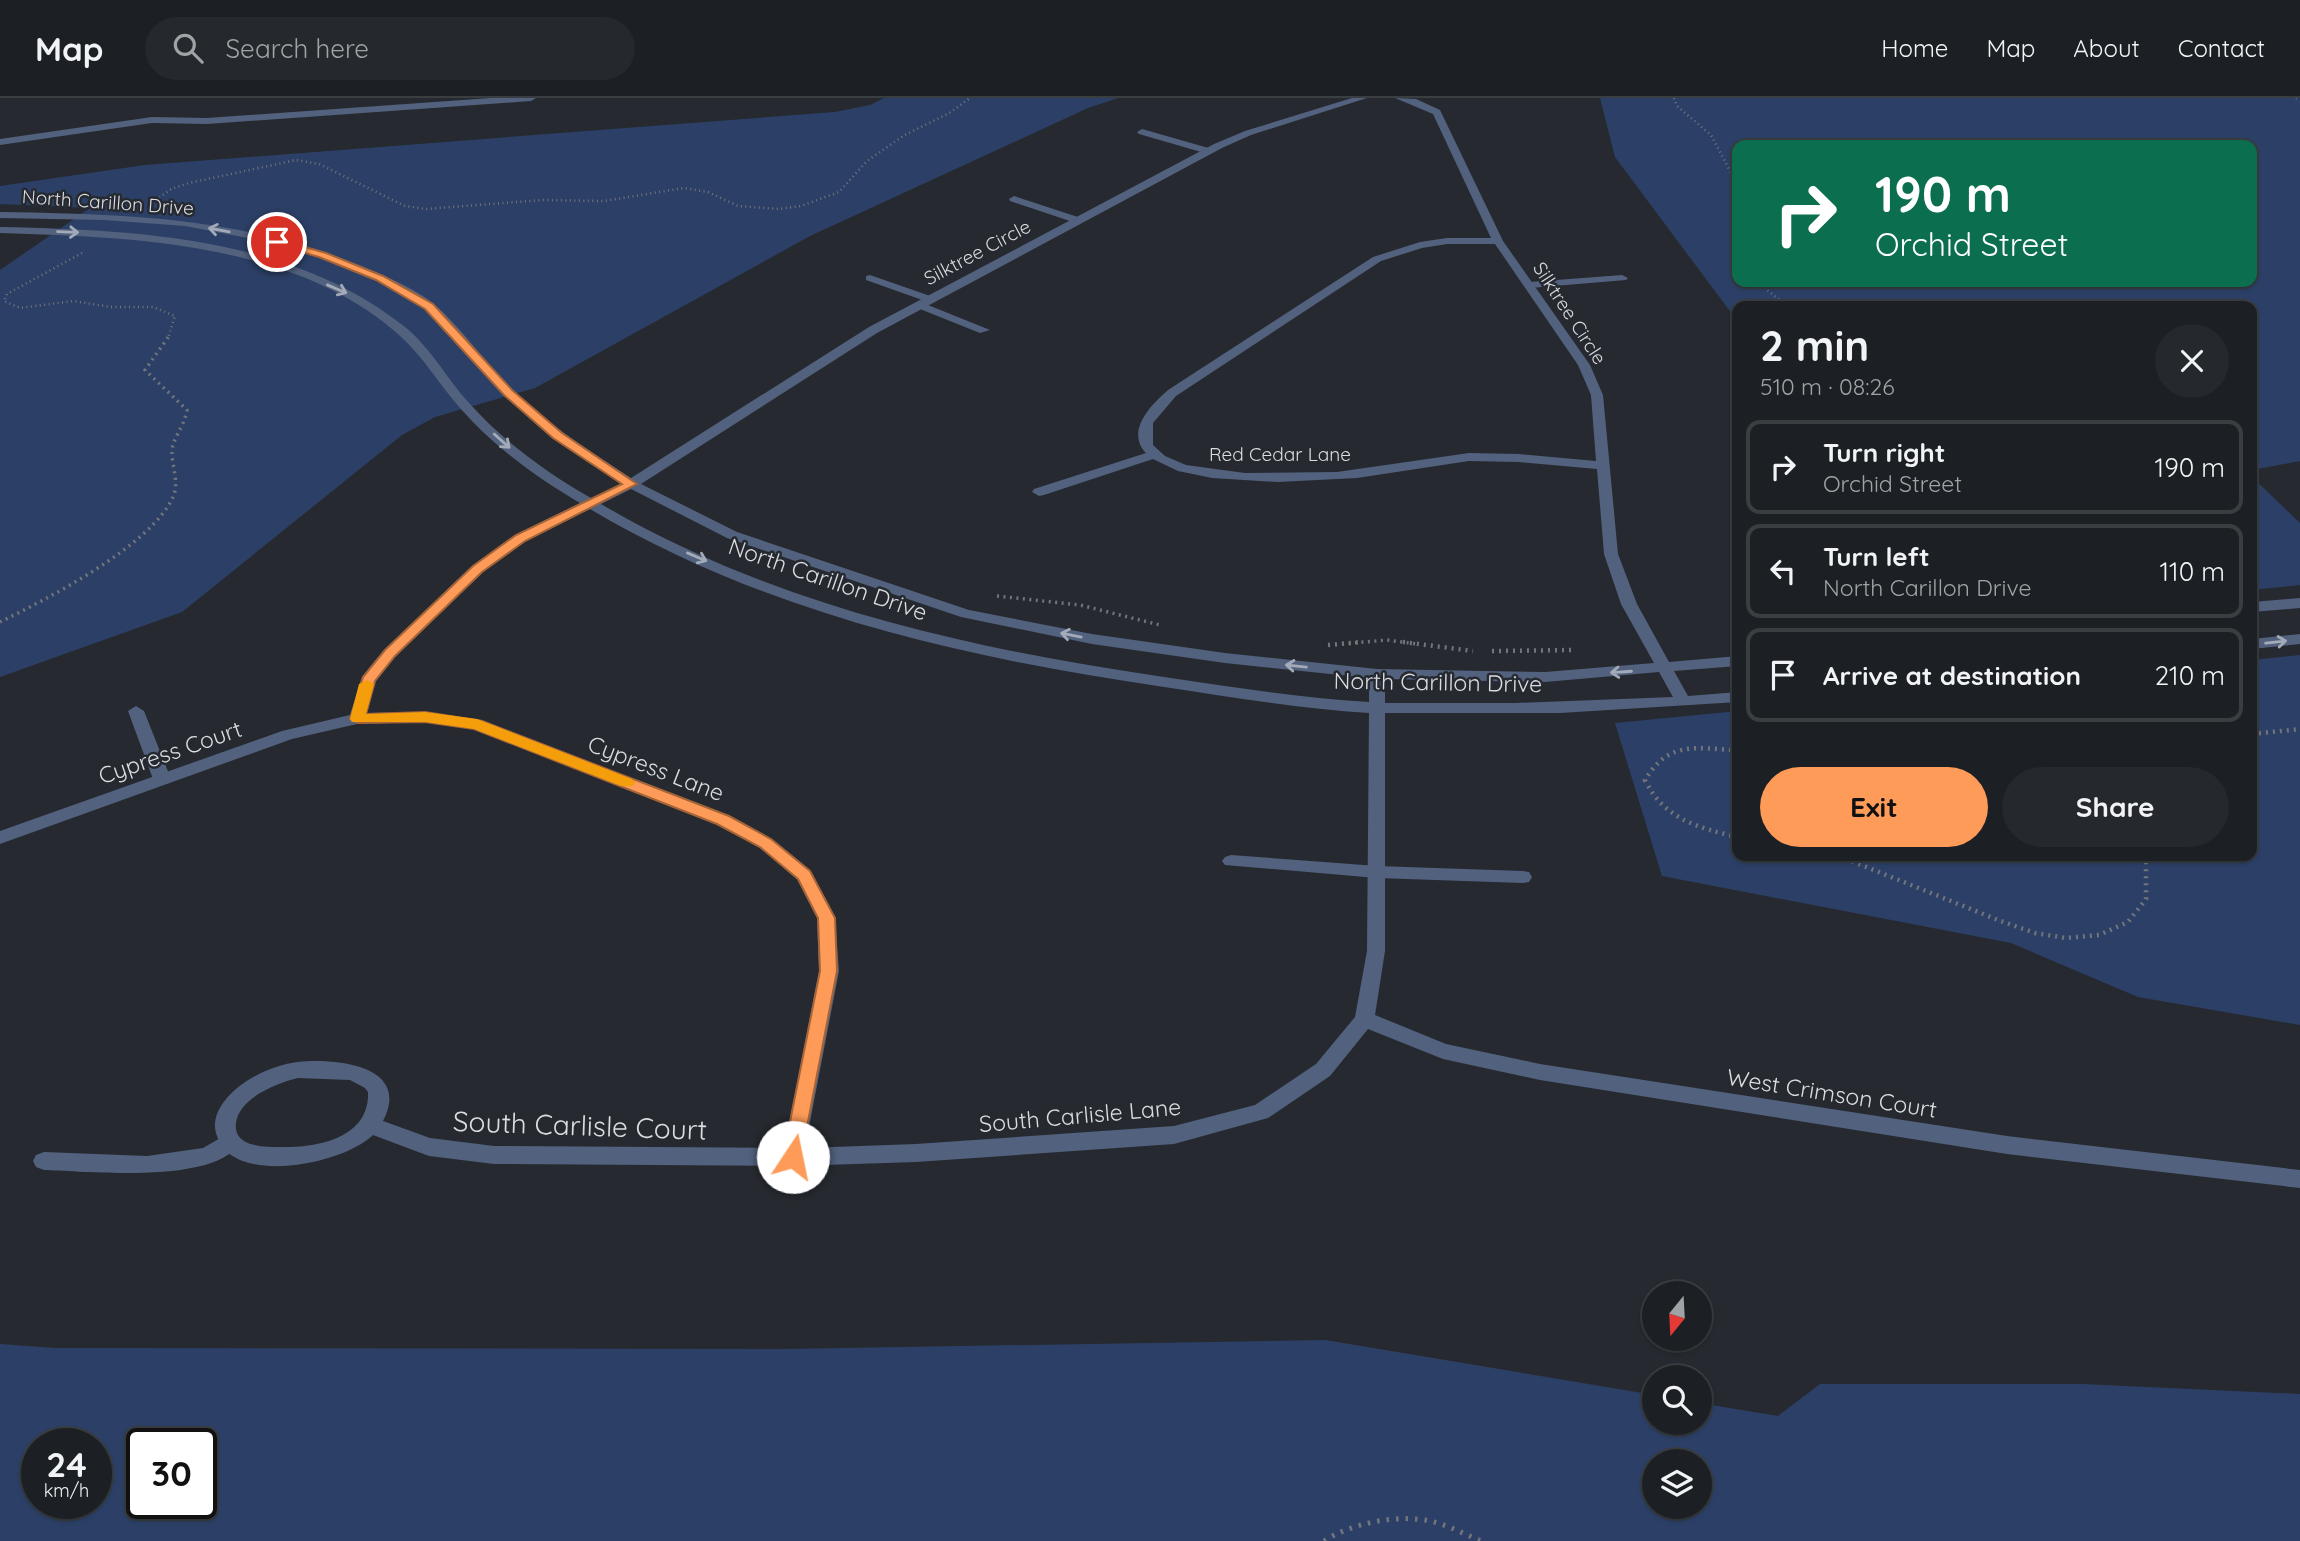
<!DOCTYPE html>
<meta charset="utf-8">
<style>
:root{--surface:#1c2024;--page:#25282c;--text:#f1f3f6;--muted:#a0a3a6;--line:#3a3e41;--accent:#fe9b58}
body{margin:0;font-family:Quicksand,sans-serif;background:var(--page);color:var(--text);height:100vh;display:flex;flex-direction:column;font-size:26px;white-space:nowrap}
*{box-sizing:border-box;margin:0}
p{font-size:23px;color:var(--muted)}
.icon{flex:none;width:38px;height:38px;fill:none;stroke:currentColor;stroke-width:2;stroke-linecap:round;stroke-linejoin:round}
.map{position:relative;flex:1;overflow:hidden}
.side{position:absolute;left:1732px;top:203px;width:525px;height:560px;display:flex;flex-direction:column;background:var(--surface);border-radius:14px;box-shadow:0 2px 5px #0004,0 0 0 2px var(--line)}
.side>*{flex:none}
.guide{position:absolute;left:1732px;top:42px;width:525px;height:147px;border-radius:14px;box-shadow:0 2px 5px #0004,0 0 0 2px var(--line);background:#0b6e4f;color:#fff;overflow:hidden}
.needle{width:46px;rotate:198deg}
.fabs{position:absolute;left:1642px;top:1183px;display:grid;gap:14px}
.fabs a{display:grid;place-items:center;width:70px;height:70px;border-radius:50%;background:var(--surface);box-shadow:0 2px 5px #0004,0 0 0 2px var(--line);font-size:35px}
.speed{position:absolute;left:21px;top:1330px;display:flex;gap:14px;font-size:35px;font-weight:700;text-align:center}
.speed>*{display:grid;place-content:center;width:91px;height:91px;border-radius:50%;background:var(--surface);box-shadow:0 2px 5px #0004,0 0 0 2px var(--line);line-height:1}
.speed small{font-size:18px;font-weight:400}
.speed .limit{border:4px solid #111;border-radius:10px;background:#fff;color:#111}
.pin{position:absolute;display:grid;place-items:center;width:60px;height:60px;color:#fff;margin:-30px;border:4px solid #fff;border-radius:50%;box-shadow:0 2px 7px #0007}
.me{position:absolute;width:77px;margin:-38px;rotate:11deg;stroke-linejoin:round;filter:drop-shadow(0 0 5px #0008)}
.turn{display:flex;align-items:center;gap:24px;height:147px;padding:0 28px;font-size:32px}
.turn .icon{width:91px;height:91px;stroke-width:2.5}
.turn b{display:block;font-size:49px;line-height:60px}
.round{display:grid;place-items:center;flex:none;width:74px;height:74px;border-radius:37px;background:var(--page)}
.headline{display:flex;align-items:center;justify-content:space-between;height:119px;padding:0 28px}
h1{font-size:42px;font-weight:700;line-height:52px}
.cta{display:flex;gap:14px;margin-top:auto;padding:14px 28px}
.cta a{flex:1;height:80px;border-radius:42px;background:var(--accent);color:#111;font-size:28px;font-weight:700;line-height:80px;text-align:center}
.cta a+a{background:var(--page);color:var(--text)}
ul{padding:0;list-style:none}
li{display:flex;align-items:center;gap:21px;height:94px;margin:0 14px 10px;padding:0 14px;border:4px solid var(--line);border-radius:14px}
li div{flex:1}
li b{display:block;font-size:26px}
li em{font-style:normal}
header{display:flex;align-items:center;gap:42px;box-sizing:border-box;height:98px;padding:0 35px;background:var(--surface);border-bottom:2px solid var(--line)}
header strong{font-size:33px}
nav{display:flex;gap:38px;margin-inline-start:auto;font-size:24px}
.search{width:490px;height:63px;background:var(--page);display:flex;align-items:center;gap:18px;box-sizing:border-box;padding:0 24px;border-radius:38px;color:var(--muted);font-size:26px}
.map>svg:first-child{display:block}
.green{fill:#2c4067;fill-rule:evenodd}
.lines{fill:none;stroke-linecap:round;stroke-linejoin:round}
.path-far3{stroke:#72757b;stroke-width:2.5;stroke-dasharray:1 3.5;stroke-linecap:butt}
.path-far2{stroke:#72757b;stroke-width:3.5;stroke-dasharray:2 4.5;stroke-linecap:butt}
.path-far1{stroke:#72757b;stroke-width:4.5;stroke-dasharray:2 5;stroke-linecap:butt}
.path{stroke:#72757b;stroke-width:5;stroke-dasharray:2.5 7;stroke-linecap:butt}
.lane{fill:#52617d;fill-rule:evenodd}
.street{fill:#52617d;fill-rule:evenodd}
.oneway{stroke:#a3abb8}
.route{fill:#fe9b58;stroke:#a56539;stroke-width:2}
.slow{fill:#f59e0b}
.labels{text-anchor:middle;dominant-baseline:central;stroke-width:5;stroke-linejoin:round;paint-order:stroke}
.far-street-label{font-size:19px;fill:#d9dce0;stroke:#262a30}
.street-label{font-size:23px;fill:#d9dce0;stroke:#262a30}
.near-street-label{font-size:28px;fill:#d9dce0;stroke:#262a30}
</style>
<header>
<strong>Map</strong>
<div class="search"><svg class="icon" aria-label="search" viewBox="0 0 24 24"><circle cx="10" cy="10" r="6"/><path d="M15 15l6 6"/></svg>Search here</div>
<nav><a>Home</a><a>Map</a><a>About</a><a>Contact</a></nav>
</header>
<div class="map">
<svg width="2300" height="1443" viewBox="0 0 2300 1443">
<rect width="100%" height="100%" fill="#262a30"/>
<path class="green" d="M884,0H1118L1088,10L810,138L535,290L435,319L402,337L182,514L0,579V172L90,110L0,106V88L145,67L835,14L870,7Z
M1600,0H2300V363L2252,372V208H1738V224L1615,59ZM1738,47H2252V184H1738Z
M2252,379L2300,425V487L2252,492Z
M2300,557V927L2138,899L2011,845L1662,778L1615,625L1738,613V758H2252V562Z
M1325,1242L1654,1297V1325H1699V1305L1778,1318L1820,1286H2082L2300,1296V1443H0V1246L55,1250L785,1251ZM37,1346H96V1405H37ZM142,1346H201V1405H142ZM1699,1363V1409H1654V1363Z"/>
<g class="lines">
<path class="path-far3" d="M1674,0L1677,8L1711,37L1738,88
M2296,0L2300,2
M152,105L171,91L189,85L296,62L319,66L405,108L426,111L542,102L604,103L684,90L708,94L738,108L779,111L801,108L839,94L867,63L903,38L951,14L970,0
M82,155L7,196L4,203L20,210L73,203L111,209H153L175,218L168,240
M1757,184L1787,208"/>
<path class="path-far2" d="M997,498L1080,507L1160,527
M0,524C47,501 151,448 173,399C180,384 171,367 172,352C173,340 184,329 187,312L145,272L169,238
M1342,546L1387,542L1417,546"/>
<path class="path-far1" d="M1403,544L1473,553
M1328,547L1362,544
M1492,553L1574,552
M2252,636L2300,631
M1738,652C1696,651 1670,641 1645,682C1664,721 1698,730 1738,739
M1839,758L1998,822L2035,835L2066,840L2099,837L2128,824L2146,801V758"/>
<path class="path" d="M1324,1443C1352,1425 1397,1416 1430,1423C1448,1427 1464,1436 1481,1443"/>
<path class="lane" d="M1142,31L1212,51L1213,53L1208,56L1139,36L1137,34Z
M1014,98L1081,120L1082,122L1073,124L1010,103L1009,101Z
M870,177L933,199L935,201L925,203L866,182V178Z
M1622,177L1628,180L1626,182L1530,190L1524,187L1530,184Z
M915,205H923L990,232L980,235L915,209Z
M136,608L144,613L171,681L168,685L162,687L153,681L128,613Z
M1231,757L1377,768L1523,773L1529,774L1532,779L1529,784L1523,785L1377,780L1225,767L1222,763L1225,759Z
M229,1035L236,1038L240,1044C218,1087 86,1073 44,1072L36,1069L33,1063L36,1057L44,1054L147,1058L203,1050Z"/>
<path class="street" d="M491,0H536L531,3L207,26L152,25L0,47V41L152,19L207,20Z
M1352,0H1367L1251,37L1222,50L877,235L641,386L737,434L969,512L1092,536L1225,555L1377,571L1545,574L1654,565L1621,506L1604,456L1597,371L1519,364L1469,363L1357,380L1278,384L1212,380L1178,373L1153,361L1044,397L1039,398L1032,394L1034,391L1146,355C1125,333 1151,307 1168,292L1373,159L1420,144L1447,140H1491L1433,16L1395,0L1416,1L1440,12L1503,143L1590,267L1603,297L1618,456L1637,506L1669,564L1738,558V568L1674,573L1688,598L1738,594V604L1560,615H1385V853L1375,917L1446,946L1540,966L2007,1038L2300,1072V1090L2007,1056L1540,982L1443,961L1368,931L1330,978L1268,1020L1174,1046L916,1064L793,1068L494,1066L429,1058L373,1037C344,1066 233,1089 217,1038C213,1027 215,1018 221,1008C236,984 271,967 298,964C335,960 412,967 383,1023L430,1040L494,1048L784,1050L819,873L817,820L797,781L760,749L717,726L473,631L425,624L357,626L292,641L0,746V733L282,633L350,617L362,579L384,552L473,468L515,437L580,405C537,380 493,348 460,310C439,286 423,258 399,237C295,144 131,139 0,135V129C138,132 292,139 405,229C431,250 447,281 470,306C504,344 547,375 591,400L621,386L552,340L504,298L425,210L376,182L319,159L253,141L185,128L104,122L0,120V114C127,116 239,119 359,167C383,177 413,189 434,206C463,231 485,265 512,292C548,327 590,353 631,380L869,229L1214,46L1245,33ZM1447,146H1495L1578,267L1591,297L1596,363L1519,356L1469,355L1337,374L1245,375L1186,367L1165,358L1153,347V325L1176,298L1381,163L1422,150ZM631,391L727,440L961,519L1092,546L1225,565L1369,580V604C1300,600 1232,589 1164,579C967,550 775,508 601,406ZM590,411C765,515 965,560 1164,589C1231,599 1300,611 1369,615L1367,853L1355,919L1316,966L1255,1007L1174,1028L916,1046L805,1050L839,873L835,820L810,772L772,741L729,718L482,622L425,614L367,615L376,583L396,558L483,474L525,443ZM1659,574L1673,599L1516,605H1385V581L1545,584ZM298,980L350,982L365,990L368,994C370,1040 317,1050 281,1049C269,1049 254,1049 244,1043C237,1039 235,1032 236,1025C239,1000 277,985 298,980Z
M2300,500V510L2252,514V504Z
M2300,536V546L2252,551V541Z"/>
</g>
<defs><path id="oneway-shaft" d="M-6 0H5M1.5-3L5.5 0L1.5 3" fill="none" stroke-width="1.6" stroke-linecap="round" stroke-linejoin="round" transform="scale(1.75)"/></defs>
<g class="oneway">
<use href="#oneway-shaft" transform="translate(219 132) rotate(-170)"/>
<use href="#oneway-shaft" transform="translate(68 134) rotate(2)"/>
<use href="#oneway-shaft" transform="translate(337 191) rotate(23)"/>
<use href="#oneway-shaft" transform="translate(502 343) rotate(42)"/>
<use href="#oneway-shaft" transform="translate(697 459) rotate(23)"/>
<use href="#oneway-shaft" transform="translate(1071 537) rotate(-169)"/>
<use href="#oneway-shaft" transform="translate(2276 544) rotate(-6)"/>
<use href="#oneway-shaft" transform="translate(1296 568) rotate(-174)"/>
<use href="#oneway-shaft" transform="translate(1621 574) rotate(176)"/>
</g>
<path class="route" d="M277,141L326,155L383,178L433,206L512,292L562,335L637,386L525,443L482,474L395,558L375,583L366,616L425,614L482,623L729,718L771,741L810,773L835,820L837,873L800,1065L793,1067L786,1065L783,1059L820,873L818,820L798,781L760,749L717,726L474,631L425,624L358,625L350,621L363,579L385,552L473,468L516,437L622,386L553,340L504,297L425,211L376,182L319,159L273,146V142Z"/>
<path class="slow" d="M367,582L374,586L366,616L425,614L477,621L632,681L635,685L632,688H621L474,631L425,624H352L350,621L359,586Z"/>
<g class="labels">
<g class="far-street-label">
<text transform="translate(108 104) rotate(4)">North Carillon Drive</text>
<text transform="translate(977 154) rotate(-28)">Silktree Circle</text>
<text transform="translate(1570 215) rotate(57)">Silktree Circle</text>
<text x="1280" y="356">Red Cedar Lane</text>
</g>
<g class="street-label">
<text transform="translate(828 481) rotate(19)">North Carillon Drive</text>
<text transform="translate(1438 584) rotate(1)">North Carillon Drive</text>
<text transform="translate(170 654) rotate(-19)">Cypress Court</text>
<text transform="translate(656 670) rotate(21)">Cypress Lane</text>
<text transform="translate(1832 995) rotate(9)">West Crimson Court</text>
<text transform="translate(1080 1017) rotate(-5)">South Carlisle Lane</text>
</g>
<g class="near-street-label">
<text transform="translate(580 1027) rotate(2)">South Carlisle Court</text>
</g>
</g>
</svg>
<div class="fabs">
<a><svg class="needle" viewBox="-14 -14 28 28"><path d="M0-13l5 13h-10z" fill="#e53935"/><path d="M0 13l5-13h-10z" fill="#a0a3a6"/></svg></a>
<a><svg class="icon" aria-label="search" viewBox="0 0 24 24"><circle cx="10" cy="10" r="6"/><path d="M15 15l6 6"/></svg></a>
<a><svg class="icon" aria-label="layers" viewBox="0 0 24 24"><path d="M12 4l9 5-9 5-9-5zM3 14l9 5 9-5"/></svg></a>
</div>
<div class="speed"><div>24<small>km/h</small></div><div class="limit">30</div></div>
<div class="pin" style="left:277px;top:144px;background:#d93025"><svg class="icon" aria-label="arrive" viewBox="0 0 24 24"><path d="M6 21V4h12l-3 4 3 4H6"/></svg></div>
<svg class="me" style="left:793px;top:1059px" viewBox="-20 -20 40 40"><circle r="19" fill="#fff"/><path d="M0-13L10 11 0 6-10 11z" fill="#fe9b58"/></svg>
<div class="guide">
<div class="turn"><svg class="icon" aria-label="right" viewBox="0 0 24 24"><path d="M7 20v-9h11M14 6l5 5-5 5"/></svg><div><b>190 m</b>Orchid Street</div></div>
</div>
<section class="side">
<div class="headline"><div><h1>2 min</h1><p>510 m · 08:26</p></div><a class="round"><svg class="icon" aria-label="close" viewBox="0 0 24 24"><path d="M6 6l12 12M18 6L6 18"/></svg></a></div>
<ul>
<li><svg class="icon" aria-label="right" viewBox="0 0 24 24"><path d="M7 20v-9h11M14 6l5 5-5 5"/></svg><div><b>Turn right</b><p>Orchid Street</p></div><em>190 m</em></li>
<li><svg class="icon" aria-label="left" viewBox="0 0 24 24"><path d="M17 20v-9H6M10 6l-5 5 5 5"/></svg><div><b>Turn left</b><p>North Carillon Drive</p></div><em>110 m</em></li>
<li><svg class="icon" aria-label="arrive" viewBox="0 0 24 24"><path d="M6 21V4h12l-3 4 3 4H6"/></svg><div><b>Arrive at destination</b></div><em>210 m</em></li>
</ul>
<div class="cta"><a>Exit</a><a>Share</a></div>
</section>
</div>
